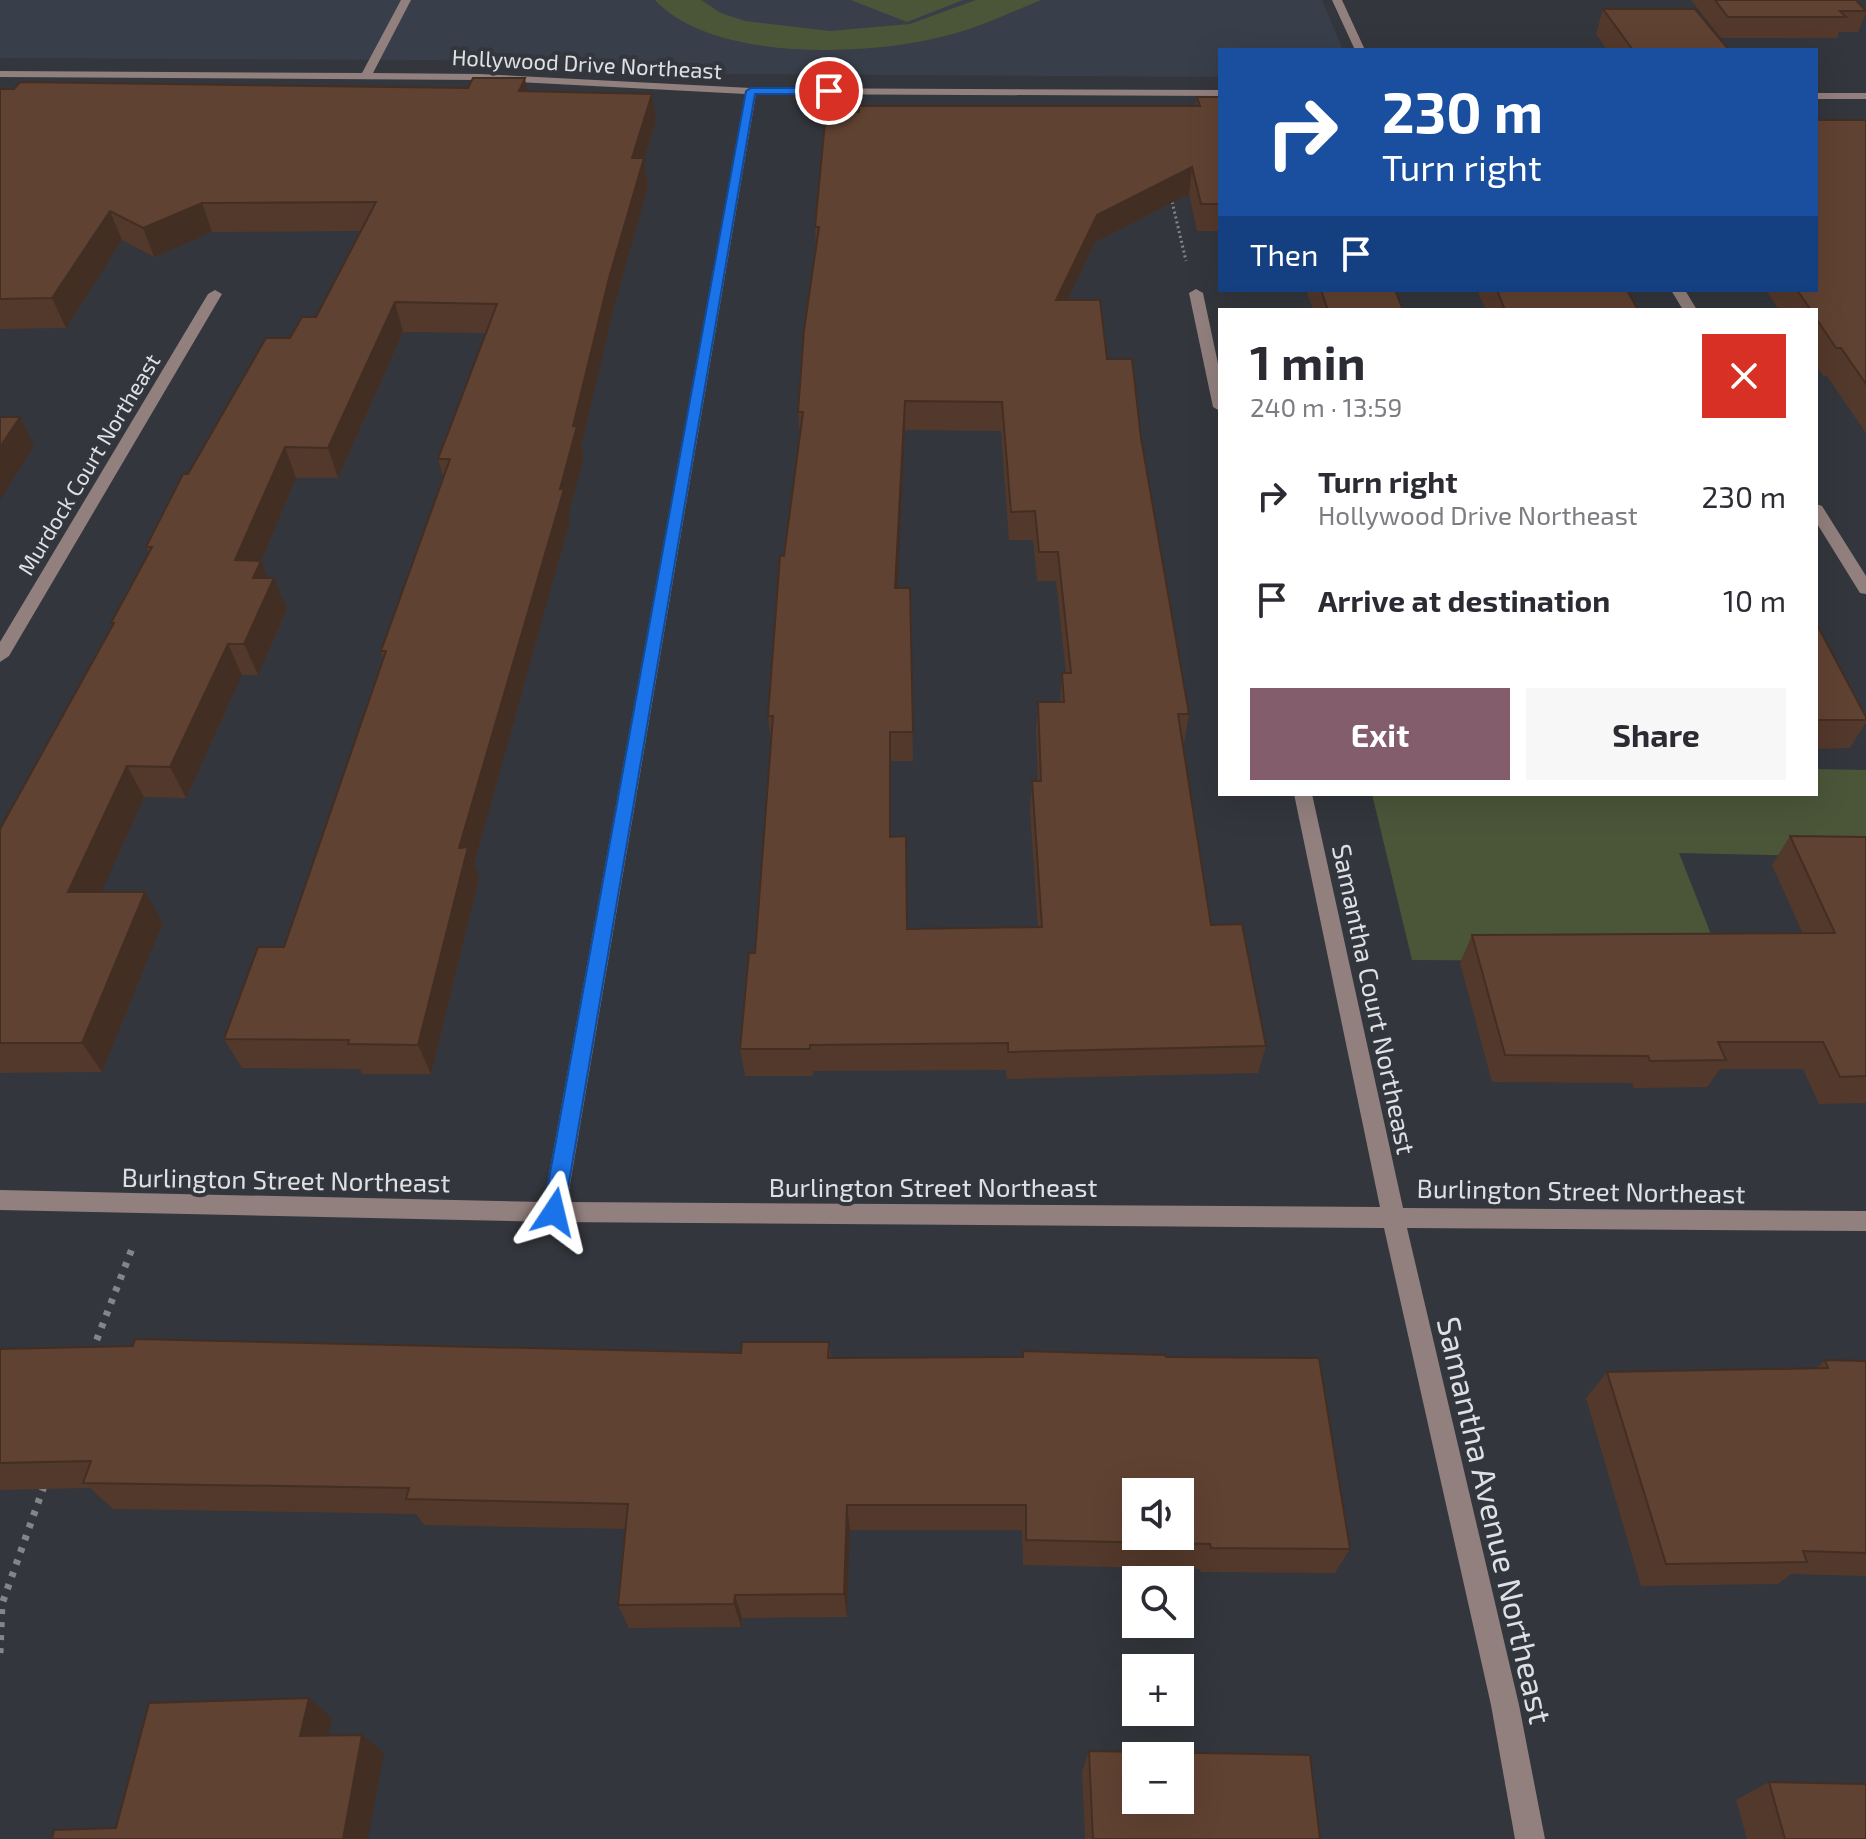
<!DOCTYPE html>
<meta charset="utf-8">
<style>
:root{--surface:#fff;--page:#f7f7f7;--text:#2b2b33;--muted:#7c7c81;--accent:#845d6d}
body{margin:0;font-family:"Exo 2",sans-serif;background:var(--page);color:var(--text);height:100vh;display:flex;flex-direction:column;font-size:30px;white-space:nowrap}
*{box-sizing:border-box;margin:0}
p{font-size:26px;color:var(--muted)}
.icon{flex:none;width:44px;height:44px;fill:none;stroke:currentColor;stroke-width:2;stroke-linecap:round;stroke-linejoin:round}
.map{position:relative;flex:1;overflow:hidden}
.details{position:absolute;left:1218px;top:308px;width:600px;height:488px;display:flex;flex-direction:column;background:var(--surface);border-radius:0px;box-shadow:0 8px 32px #0002}
.details>*{flex:none}
.banner{position:absolute;left:1218px;top:48px;width:600px;height:244px;border-radius:0px;box-shadow:0 8px 32px #0002;background:#1a4fa0;color:#fff;overflow:hidden}
.buttons{position:absolute;left:1122px;top:1478px;display:grid;gap:16px}
.buttons a{display:grid;place-items:center;width:72px;height:72px;border-radius:0px;background:var(--surface);box-shadow:0 8px 32px #0002;font-size:40px}
.pin{position:absolute;display:grid;place-items:center;width:68px;height:68px;color:#fff;margin:-34px;border:4px solid #fff;border-radius:50%;box-shadow:0 2px 8px #0007}
.me{position:absolute;width:88px;margin:-44px;rotate:10deg;stroke-linejoin:round;filter:drop-shadow(0 0 6px #0008)}
.turn{display:flex;align-items:center;gap:28px;height:168px;padding:0 32px;font-size:36px}
.turn .icon{width:104px;height:104px;stroke-width:2.5}
.turn b{display:block;font-size:56px;line-height:68px}
.then{display:flex;align-items:center;height:76px;padding:0 32px;background:#0003;gap:16px;font-size:30px}
.round{display:grid;place-items:center;flex:none;width:84px;height:84px;border-radius:0px;background:var(--page)}
.head{display:flex;align-items:center;justify-content:space-between;height:136px;padding:0 32px}
h1{font-size:48px;font-weight:700;line-height:60px}
.button{display:flex;gap:16px;margin-top:auto;padding:16px 32px}
.button a{flex:1;height:92px;border-radius:0px;background:var(--accent);color:#fff;font-size:32px;font-weight:700;line-height:92px;text-align:center}
.button a+a{background:var(--page);color:var(--text)}
ul{padding:0;list-style:none}
li{display:flex;align-items:center;gap:24px;height:104px;padding:0 32px}
li div{flex:1}
li b{display:block;font-size:30px}
li em{font-style:normal}
.map>svg:first-child{display:block}
.built{fill:#383f4a}
.green{fill:#4b5639}
.lines{fill:none;stroke-linecap:round;stroke-linejoin:round}
.path-far1{stroke:#82858a;stroke-width:3;stroke-dasharray:2 3;stroke-linecap:butt}
.path{stroke:#82858a;stroke-width:7;stroke-dasharray:5 8;stroke-linecap:butt}
.minor{fill:#92807e;fill-rule:evenodd}
.wall{fill:#53392b;fill-rule:evenodd}
.shaded-wall{fill:#432e23}
.building{fill:#604232;stroke:#432e23;stroke-width:2;fill-rule:evenodd}
.route{fill:#1a73e8;stroke:#114b97;stroke-width:2}
.labels{text-anchor:middle;dominant-baseline:central;stroke-width:8;stroke-linejoin:round;paint-order:stroke}
.far-street-label{font-size:22px;fill:#dee1e4;stroke:#33363c}
.street-label{font-size:26px;fill:#dee1e4;stroke:#33363c}
.near-street-label{font-size:32px;fill:#dee1e4;stroke:#33363c}
</style>
<div class="map">
<svg width="1866" height="1839" viewBox="0 0 1866 1839">
<rect width="100%" height="100%" fill="#33363c"/>
<path class="built" d="M0,0H1322L1343,50H1220V77L726,74L519,62L427,60L0,58Z"/>
<path class="green" d="M655,0H701L721,13L745,21L830,31L910,24L976,0H1041C1011,12 981,27 949,35C872,56 713,63 655,0Z
M851,0H963L907,22Z
M1816,769L1866,770V857L1679,853L1722,962L1412,960L1372,794H1816Z"/>
<g class="lines">
<path class="path-far1" d="M1171,197L1186,261"/>
<path class="path" d="M92,1352L133,1246
M0,1653L2,1604L44,1486"/>
<path class="minor" d="M401,0H411L373,73L480,74L751,88L1220,90V96L756,94L567,1202L1380,1207L1294,794H1312L1403,1208L1866,1211V1231L1407,1228L1519,1705L1545,1839H1515L1491,1705L1384,1228L554,1222L0,1210V1190L544,1202L745,94L480,80L0,77V71L362,73Z
M1332,0H1342L1365,50H1355Z
M1816,93H1866V99H1816Z
M1196,289L1203,293L1220,373V411L1213,407L1189,293Z
M215,290L222,294L9,656L0,662V642L208,294Z
M1671,290H1685L1697,310H1683Z
M1816,504L1822,506L1866,576V594L1860,593L1816,522Z"/>
</g>
<path class="wall" d="M1691,0H1856L1866,10V13L1858,32H1839L1837,38H1721Z
M1603,9L1729,50H1607L1596,34Z
M0,89L527,92L656,121L644,159L648,186L614,307L581,447L584,457L569,512L570,520L474,864L479,878L431,1074H362L360,1069L242,1068L224,1039L284,947L383,658L381,651L443,476L438,459L486,333L403,332L338,478H296L261,561L268,578L287,609L258,675H242L186,798L144,797L101,892L163,922L102,1072L0,1073V829L112,626L111,623L149,553L146,547L188,474L290,338L316,317L361,231L212,232L154,257L122,240L66,328L0,329Z
M1197,97H1220V231H1197L1189,194L1095,242L1067,300L1107,359L1141,438L1189,714L1184,743H1183L1211,925L1266,1046L1258,1073L1007,1079L1006,1070L813,1071V1076H745L740,1049L755,953L771,743L768,716L784,556L800,437L798,412L816,249L815,227L1196,106ZM905,430L1001,431L1009,540H1033L1037,581H1056L1066,673H1062L1060,702H1038L1036,731L1038,781H1032L1030,810L1038,927L907,929L891,837V761H913L910,588H897Z
M1866,120V433L1827,376H1823L1816,365V310H1779L1766,290H1816Z
M1306,290H1395L1403,310H1313Z
M1477,290H1627L1638,310H1486Z
M1816,623L1866,717V722L1850,748L1816,749Z
M1790,836L1866,837V1103L1819,1104L1803,1069H1720L1707,1087L1634,1088L1632,1083L1492,1082L1460,963L1472,935L1803,934L1772,865Z
M829,1342L831,1358L1023,1357V1351L1166,1357L1350,1549L1335,1573L1201,1572L1200,1569L1023,1565L1022,1530H850L847,1617L742,1618L741,1627L629,1628L618,1605L626,1529L424,1525L416,1514L113,1509L90,1488L0,1490V1349L741,1353Z
M1825,1360L1866,1361V1576L1791,1574L1778,1584L1641,1586L1586,1398L1607,1372L1816,1369Z
M1089,1751L1320,1839H1085L1082,1772Z
M1769,1782L1866,1839H1747L1736,1800Z"/>
<path class="shaded-wall" d="M525,78L530,106L519,91Z
M652,94L656,121L644,159L648,186L614,307L581,447L584,457L569,512L570,520L474,864L479,878L431,1074L418,1045L459,848L560,489L632,158Z
M1192,167L1189,194L1095,242L1054,328L1056,300L1097,215Z
M202,203L212,232L154,257L143,228Z
M110,211L122,240L66,328L52,298Z
M395,302L403,332L338,478L328,448Z
M905,401V430L896,617L895,588Z
M20,417L34,446L0,500V447Z
M285,447L296,478L261,561L271,585L274,578L287,609L258,675L244,644L235,560Z
M228,644L242,675L186,798L170,767Z
M127,766L144,797L88,922L68,892Z
M145,892L163,922L102,1072L82,1043Z
M847,1505L850,1530L847,1617L844,1594Z
M735,1595L742,1618L741,1627L734,1604Z
M309,1698L332,1718L324,1755L300,1736Z
M362,1735L384,1753L368,1839H343Z"/>
<path class="building" d="M1715,0H1856L1866,11H1840L1846,17H1728Z
M1603,9H1695L1729,50H1633Z
M473,78H525L519,91L652,94L632,158H644L609,278L573,426H577L560,489H564L459,848L468,847L418,1045L348,1044L349,1040L224,1039L258,947H284L386,651H381L450,459H438L497,304L395,302L328,448L285,447L235,560L261,561L253,578H274L244,644H228L170,767L127,766L68,892H145L82,1043H0V829L114,623H111L152,547H146L183,474H188L266,338H290L302,317H316L376,202L202,203L143,228L110,211L52,298L0,299V89H14L20,82L468,88Z
M1197,97H1220V204H1201L1192,167L1097,215L1056,300H1100L1107,359H1132L1141,438L1189,714H1178L1211,925L1242,924L1266,1046L1008,1052V1043L810,1045V1049H740L749,953H755L773,716H768L780,556H784L803,412H798L804,330L819,227H815L826,112H859V106H1200ZM905,401L1002,402L1011,512L1035,511L1039,552H1058L1071,673H1062L1064,702H1038L1041,781H1032L1042,927L907,929L906,836L890,837V732H913L910,588H895Z
M1816,120H1866V384L1841,348H1836L1816,318V310H1811L1797,290H1816Z
M1321,290H1395L1403,310H1328Z
M1497,290H1627L1638,310H1505Z
M0,417H20L0,447Z
M1816,623L1866,717V720H1816Z
M1790,836L1866,837V1076L1840,1077L1823,1042H1718L1726,1060L1650,1061L1648,1056L1505,1055L1472,935L1835,933Z
M135,1339L741,1353L742,1342H829L828,1358L1023,1357V1351L1165,1355L1166,1357L1319,1358L1350,1549L1211,1548L1210,1544L1026,1540V1505H847L844,1594L735,1595L734,1604L618,1605L628,1504L406,1499L409,1488L83,1483L91,1461L0,1463V1349L133,1346ZM1136,1492H1180V1536H1136Z
M1825,1360L1866,1361V1553L1803,1551L1807,1562L1666,1564L1607,1372L1828,1368Z
M309,1698L300,1736L362,1735L343,1839H52L54,1830L116,1828L149,1703Z
M1089,1751L1310,1755L1320,1839H1093ZM1136,1756H1180V1800H1136Z
M1769,1782L1866,1784V1839H1785Z"/>
<path class="route" d="M829,88L834,91L833,94H755L564,1212L561,1219L554,1222L546,1219L543,1212L746,91L751,88Z"/>
<g class="labels">
<g class="far-street-label">
<text transform="translate(587 63) rotate(3)">Hollywood Drive Northeast</text>
<text transform="translate(88 464) rotate(-59)">Murdock Court Northeast</text>
</g>
<g class="street-label">
<text transform="translate(1375 999) rotate(78)">Samantha Court Northeast</text>
<text transform="translate(286 1179) rotate(1)">Burlington Street Northeast</text>
<text x="933" y="1186">Burlington Street Northeast</text>
<text transform="translate(1581 1190) rotate(1)">Burlington Street Northeast</text>
</g>
<g class="near-street-label">
<text transform="translate(1496 1520) rotate(77)">Samantha Avenue Northeast</text>
</g>
</g>
</svg>
<div class="buttons">
<a><svg class="icon" aria-label="sound" viewBox="0 0 24 24"><path d="M4 9h4l5-4v14l-5-4H4zM17 9q2 3 0 6"/></svg></a>
<a><svg class="icon" aria-label="search" viewBox="0 0 24 24"><circle cx="10" cy="10" r="6"/><path d="M15 15l6 6"/></svg></a>
<a>+</a>
<a>−</a>
</div>
<div class="pin" style="left:829px;top:91px;background:#d93025"><svg class="icon" aria-label="arrive" viewBox="0 0 24 24"><path d="M6 21V4h12l-3 4 3 4H6"/></svg></div>
<svg class="me" style="left:554px;top:1212px" viewBox="-20 -20 40 40"><path d="M0-17L14 15 0 8-14 15z" fill="#1a73e8" stroke="#fff" stroke-width="4"/></svg>
<div class="banner">
<div class="turn"><svg class="icon" aria-label="right" viewBox="0 0 24 24"><path d="M7 20v-9h11M14 6l5 5-5 5"/></svg><div><b>230 m</b>Turn right</div></div>
<div class="then">Then<svg class="icon" aria-label="arrive" viewBox="0 0 24 24"><path d="M6 21V4h12l-3 4 3 4H6"/></svg></div>
</div>
<section class="details">
<div class="head"><div><h1>1 min</h1><p>240 m · 13:59</p></div><a class="round" style="background:#d93025;color:#fff"><svg class="icon" aria-label="close" viewBox="0 0 24 24"><path d="M6 6l12 12M18 6L6 18"/></svg></a></div>
<ul>
<li><svg class="icon" aria-label="right" viewBox="0 0 24 24"><path d="M7 20v-9h11M14 6l5 5-5 5"/></svg><div><b>Turn right</b><p>Hollywood Drive Northeast</p></div><em>230 m</em></li>
<li><svg class="icon" aria-label="arrive" viewBox="0 0 24 24"><path d="M6 21V4h12l-3 4 3 4H6"/></svg><div><b>Arrive at destination</b></div><em>10 m</em></li>
</ul>
<div class="button"><a>Exit</a><a>Share</a></div>
</section>
</div>
